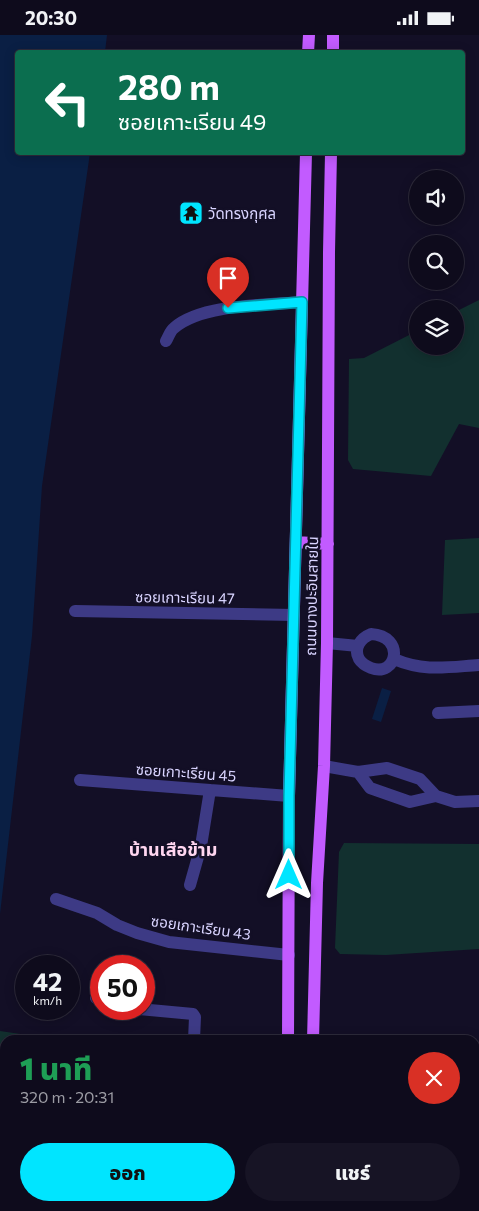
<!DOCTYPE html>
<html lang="th">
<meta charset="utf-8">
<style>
:root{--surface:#0e0b1c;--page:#171425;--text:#f1f3f6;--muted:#9b9ba3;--line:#2e2b3b;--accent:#00e5ff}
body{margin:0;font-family:Commissioner,"Noto Sans Thai",sans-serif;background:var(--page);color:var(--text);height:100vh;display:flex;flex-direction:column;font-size:19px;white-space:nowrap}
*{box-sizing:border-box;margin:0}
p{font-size:16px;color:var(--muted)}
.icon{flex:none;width:28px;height:28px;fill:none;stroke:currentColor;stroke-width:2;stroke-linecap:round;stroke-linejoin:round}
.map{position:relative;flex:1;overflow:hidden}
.side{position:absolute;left:0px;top:1000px;width:480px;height:176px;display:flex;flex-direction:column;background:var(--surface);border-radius:15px 15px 0 0;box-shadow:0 2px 12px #0003,0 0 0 1px var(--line)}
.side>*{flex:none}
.guide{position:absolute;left:15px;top:15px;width:450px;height:105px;border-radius:5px;box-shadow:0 2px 12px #0003,0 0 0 1px var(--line);background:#0b6e4f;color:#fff;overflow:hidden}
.tools{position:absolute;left:409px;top:135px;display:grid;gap:10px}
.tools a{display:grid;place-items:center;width:55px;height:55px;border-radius:50%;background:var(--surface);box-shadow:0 2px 12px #0003,0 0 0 1px var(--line);font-size:25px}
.speed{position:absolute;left:15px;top:920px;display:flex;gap:10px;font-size:25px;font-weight:700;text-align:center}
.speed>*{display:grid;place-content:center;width:65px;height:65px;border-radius:50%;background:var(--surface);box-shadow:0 2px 12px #0003,0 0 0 1px var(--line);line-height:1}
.speed small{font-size:12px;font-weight:400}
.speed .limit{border:8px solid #d22;background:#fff;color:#111}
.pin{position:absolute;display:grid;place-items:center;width:42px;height:42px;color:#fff;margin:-51px -21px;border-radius:50% 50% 50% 0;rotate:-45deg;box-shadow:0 0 5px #0007}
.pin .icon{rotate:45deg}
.me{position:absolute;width:55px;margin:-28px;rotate:0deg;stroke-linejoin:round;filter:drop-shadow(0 0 4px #0008)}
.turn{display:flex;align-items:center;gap:18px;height:105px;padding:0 20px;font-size:22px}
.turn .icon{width:65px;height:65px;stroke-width:2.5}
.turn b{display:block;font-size:35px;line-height:42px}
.round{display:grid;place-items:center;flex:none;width:52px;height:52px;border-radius:26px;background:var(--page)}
.headline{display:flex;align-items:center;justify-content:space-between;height:85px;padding:0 20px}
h1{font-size:30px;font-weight:800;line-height:38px;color:#1e9e55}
.primary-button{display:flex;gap:10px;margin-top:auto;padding:10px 20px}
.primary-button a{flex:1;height:58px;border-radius:30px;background:var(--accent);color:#111;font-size:20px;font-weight:800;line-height:58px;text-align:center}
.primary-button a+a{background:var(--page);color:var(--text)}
.status{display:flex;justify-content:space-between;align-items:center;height:35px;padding:0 25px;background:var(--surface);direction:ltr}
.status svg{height:14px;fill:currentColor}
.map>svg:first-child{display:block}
.green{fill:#12302f}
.water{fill:#0a1f44}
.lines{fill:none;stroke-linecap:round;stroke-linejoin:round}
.minor{stroke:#3d3a85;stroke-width:12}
.major{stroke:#c25bff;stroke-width:12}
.route-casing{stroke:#0095a6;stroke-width:12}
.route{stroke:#00e5ff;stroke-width:9}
.labels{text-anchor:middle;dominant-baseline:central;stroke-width:5;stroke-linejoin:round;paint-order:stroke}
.poi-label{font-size:15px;fill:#d9d4ff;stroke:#130f26;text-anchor:start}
.street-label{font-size:15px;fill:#d9d4ff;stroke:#130f26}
.quarter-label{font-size:18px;font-weight:bold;fill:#ffd6f0;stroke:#130f26}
</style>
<div class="status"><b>20:30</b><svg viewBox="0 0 49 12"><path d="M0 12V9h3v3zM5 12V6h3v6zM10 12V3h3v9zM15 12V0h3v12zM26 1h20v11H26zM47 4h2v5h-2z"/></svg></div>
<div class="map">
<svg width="479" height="1176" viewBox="0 0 479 1176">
<rect width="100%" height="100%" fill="#130f26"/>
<path class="green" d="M479,265V393L459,389L431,441L353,434L348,425L349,324L364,323L417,296L418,311H455V277Z
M479,503V578L442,580L445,505Z
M344,808L479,809V914L386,920L340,919L335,913L339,817Z
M0,996L61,1005H5V1069H0Z
M207,1171H279L281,1176H182Z
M328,1171H393L392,1176H328Z"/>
<path class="water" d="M0,0H107L105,17L18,18V118H90L42,451L32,601L0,879Z
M382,653L391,656L381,687L372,684Z"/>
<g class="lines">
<path class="minor" d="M166,306C169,301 170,296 174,293C201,269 267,270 302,267
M75,576L294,580
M371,599C406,601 397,643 371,633C366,631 362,629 359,624C353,613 361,603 371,599Z
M327,608L358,611
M394,624C424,637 448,632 479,630
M438,678L479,676
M324,731L358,737L387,733L420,744L436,761L455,767L479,766
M358,737L370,753L410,767L436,761
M80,745L289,761
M190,850L201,811L210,755
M56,864L97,878L117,890L137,898L169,907L289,920
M96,963L101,965
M139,974L193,979L195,982L194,1005
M0,1121H5
M153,1176L178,1171"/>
<path class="major" d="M308,18L309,0
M333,18V0
M296,507L328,509
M288,1005L289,761L306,118
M313,1005L317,848L324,731L327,608L329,217L331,118
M288,1176V1171
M313,1176V1171"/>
</g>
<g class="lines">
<g class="route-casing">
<path id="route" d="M228,273L302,267L289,761V840"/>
</g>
<use href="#route" class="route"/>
</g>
<defs>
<g id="temple-square" transform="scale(1.25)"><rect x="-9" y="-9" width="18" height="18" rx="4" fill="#00e5ff" stroke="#130f26"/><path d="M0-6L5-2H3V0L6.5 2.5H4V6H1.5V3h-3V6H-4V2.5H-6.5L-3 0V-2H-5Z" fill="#111"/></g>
</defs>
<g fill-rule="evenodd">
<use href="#temple-square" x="191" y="178"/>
</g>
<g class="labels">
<g class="poi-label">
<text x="208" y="178">วัดทรงกุศล</text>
</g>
<g class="street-label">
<text transform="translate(311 561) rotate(-89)">ถนนบางปะอินสายใน</text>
<text transform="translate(185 562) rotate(1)">ซอยเกาะเรียน 47</text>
<text transform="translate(186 737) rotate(4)">ซอยเกาะเรียน 45</text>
<text transform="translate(201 892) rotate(8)">ซอยเกาะเรียน 43</text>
</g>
<g class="quarter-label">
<text x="173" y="814">บ้านเสือข้าม</text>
</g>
</g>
</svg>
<div class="tools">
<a><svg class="icon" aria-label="sound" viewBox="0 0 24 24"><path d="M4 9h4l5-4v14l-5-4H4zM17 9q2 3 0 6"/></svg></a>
<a><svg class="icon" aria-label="search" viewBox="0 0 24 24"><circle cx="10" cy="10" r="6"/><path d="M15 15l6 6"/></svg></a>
<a><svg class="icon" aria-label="layers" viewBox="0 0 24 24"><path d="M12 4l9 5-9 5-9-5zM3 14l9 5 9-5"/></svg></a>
</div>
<div class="speed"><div>42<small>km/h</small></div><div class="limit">50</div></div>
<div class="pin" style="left:228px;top:273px;background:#d93025"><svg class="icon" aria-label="arrive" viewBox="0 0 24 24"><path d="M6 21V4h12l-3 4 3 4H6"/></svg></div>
<svg class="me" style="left:289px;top:840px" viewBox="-20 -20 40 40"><path d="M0-17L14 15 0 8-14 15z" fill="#00e5ff" stroke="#fff" stroke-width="4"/></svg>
<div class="guide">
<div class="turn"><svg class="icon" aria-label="left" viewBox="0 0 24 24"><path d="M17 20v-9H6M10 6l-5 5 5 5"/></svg><div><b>280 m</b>ซอยเกาะเรียน 49</div></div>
</div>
<section class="side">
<div class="headline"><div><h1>1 นาที</h1><p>320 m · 20:31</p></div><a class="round" style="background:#d93025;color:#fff"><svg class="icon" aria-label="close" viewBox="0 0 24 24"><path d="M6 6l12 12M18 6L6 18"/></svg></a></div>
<div class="primary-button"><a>ออก</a><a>แชร์</a></div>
</section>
</div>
